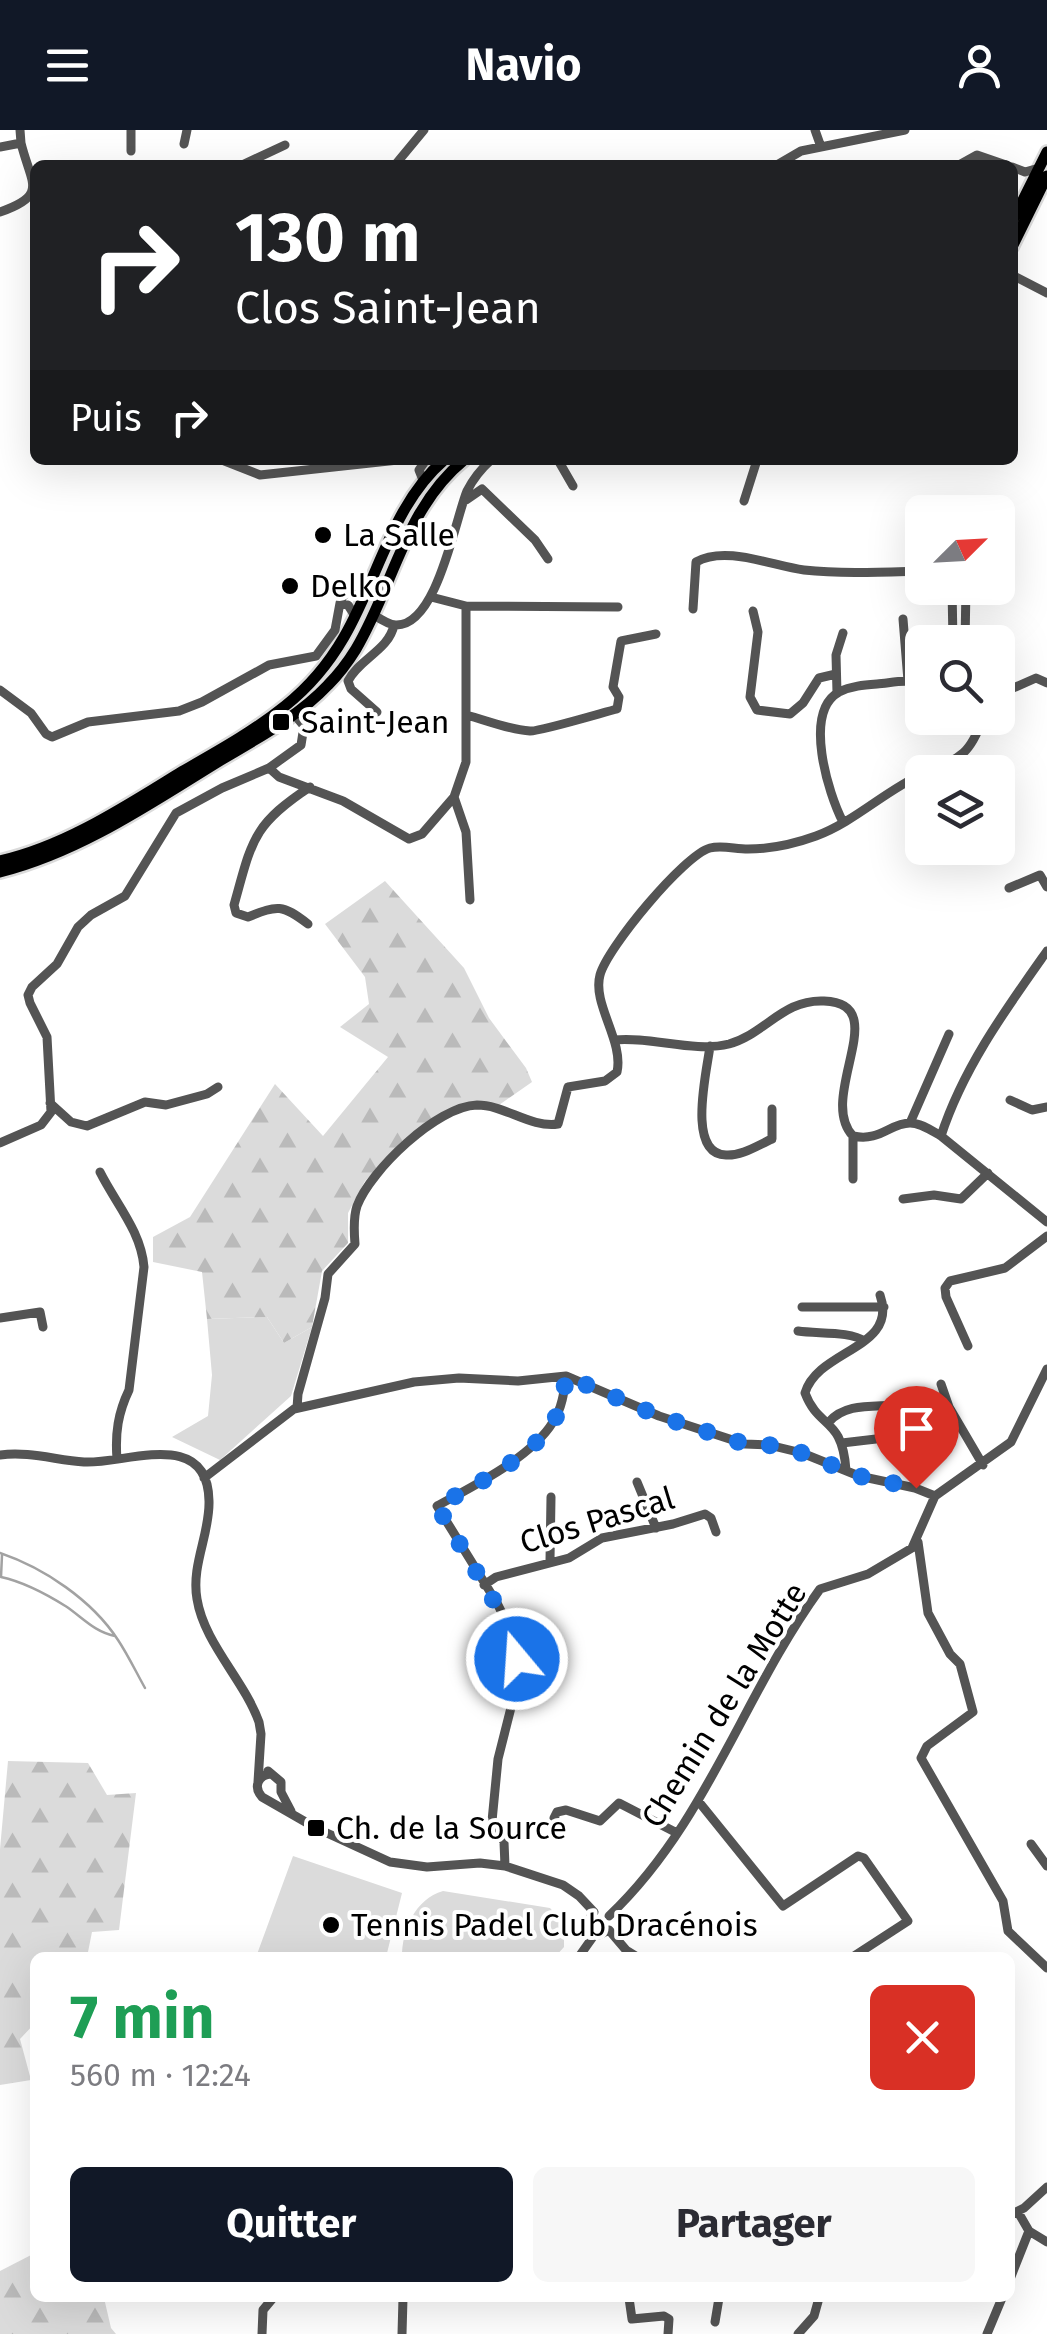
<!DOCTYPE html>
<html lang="fr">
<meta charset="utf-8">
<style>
:root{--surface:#fff;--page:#f7f7f7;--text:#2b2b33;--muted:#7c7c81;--accent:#111827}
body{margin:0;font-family:"Fira Sans",sans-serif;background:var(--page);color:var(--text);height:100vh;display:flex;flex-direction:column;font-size:38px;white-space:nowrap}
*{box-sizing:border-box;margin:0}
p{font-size:32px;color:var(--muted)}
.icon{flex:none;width:55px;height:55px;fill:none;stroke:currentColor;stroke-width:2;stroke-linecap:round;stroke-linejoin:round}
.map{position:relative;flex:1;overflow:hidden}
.panel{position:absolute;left:30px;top:1822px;width:985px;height:350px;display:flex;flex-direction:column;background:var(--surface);border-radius:15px;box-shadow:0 10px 40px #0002}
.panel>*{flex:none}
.banner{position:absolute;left:30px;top:30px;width:988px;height:305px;border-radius:15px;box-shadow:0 10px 40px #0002;background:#202124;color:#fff;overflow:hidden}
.needle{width:65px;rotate:66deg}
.fabs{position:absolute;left:905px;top:365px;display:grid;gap:20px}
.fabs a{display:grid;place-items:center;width:110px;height:110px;border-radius:15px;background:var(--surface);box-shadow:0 10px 40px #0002;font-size:50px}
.pin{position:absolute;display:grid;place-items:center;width:85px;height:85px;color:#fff;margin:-102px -42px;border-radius:50% 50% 50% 0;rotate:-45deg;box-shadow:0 0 10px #0007}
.pin .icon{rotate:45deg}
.me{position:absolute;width:110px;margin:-55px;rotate:342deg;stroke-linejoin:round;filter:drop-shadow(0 0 8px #0008)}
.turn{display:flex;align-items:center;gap:35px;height:210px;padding:0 40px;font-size:45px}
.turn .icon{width:130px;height:130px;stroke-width:2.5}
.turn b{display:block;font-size:70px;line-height:85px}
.then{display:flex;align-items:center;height:95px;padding:0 40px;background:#0003;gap:20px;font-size:38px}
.round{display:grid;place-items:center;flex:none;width:105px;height:105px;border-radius:15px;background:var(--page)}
.head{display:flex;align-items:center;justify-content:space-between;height:170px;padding:0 40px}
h1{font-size:60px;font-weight:700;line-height:75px;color:#1e9e55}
.action{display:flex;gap:20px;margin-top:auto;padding:20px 40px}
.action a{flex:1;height:115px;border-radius:15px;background:var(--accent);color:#fff;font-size:40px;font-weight:700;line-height:115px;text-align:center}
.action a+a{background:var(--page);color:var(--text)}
header{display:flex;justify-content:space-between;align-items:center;height:130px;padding:0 40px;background:var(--accent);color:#fff;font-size:45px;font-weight:700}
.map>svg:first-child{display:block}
.grass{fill:#dbdbdb}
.forest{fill:url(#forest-firs)}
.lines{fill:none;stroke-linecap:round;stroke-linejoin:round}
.stream{stroke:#a2a2a2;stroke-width:2.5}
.major-casing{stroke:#dbdbdb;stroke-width:16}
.minor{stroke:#545454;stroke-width:9}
.major{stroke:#000;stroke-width:11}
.route{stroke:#1a73e8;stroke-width:18;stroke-dasharray:0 32.4}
.poi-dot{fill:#000;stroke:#fff;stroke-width:4}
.labels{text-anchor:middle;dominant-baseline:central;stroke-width:8;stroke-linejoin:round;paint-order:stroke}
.poi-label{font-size:32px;fill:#000;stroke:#fff;text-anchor:start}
.street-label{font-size:32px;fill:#000;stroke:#fff}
</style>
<header><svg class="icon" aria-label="menu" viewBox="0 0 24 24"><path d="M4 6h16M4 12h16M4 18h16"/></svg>Navio<svg class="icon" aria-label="person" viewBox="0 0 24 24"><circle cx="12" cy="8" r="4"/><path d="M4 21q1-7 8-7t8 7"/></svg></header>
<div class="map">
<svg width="1047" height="2204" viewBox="0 0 1047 2204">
<defs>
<pattern id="forest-firs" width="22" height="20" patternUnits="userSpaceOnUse" patternTransform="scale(2.5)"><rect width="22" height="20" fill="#dbdbdb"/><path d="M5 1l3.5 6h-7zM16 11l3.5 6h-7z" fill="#bababa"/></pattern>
</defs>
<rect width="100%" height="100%" fill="#fff"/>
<path class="grass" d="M267,1187L284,1213L312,1197L291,1266L220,1330L172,1307L208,1286L212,1245L207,1189Z
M293,1726L402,1763L386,1827H256Z
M443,1761L550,1778L564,1794V1817L555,1827H402C402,1800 415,1769 443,1761Z"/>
<path class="forest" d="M385,751L464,838L489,888L526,938L532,952L499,975L468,973L411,1005L365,1051L348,1083V1113L322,1141L312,1197L284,1213L267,1187L207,1189L202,1142L153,1132V1107L190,1087L275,954L323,1006L388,927L340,897L369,874L365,847L325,794Z
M8,1631L88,1633L107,1665L136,1663L119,1800L92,1802L87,1827L35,1828V1893L20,1909L31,1950L0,1955V1719Z
M35,2123V2168H104L111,2198L116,2204H0V2141Z"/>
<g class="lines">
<path class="stream" d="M0,1423C44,1438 92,1470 118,1510C128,1525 136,1542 145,1558
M2,1425L1,1447C24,1452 48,1465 67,1477C84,1489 95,1502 115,1506"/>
<g class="major-casing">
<path id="major" d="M1012,92L1047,22
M1012,117L1047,46
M0,731C66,716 126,676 183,641C218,621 254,601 285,576C309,557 329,533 344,507C378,449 392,375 444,330
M0,742C79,722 148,675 216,633C254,610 297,588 328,555C339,544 348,532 356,519C393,457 405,378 464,330"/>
</g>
<path class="minor" d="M131,0V21
M815,0L821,17
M184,14L187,0
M0,17L21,13L20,0
M242,35L285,15
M395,35L424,0
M777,35L801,21L905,0
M959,35L977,25L1006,35
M1012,37L1025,42L1039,38
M0,82C49,65 31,54 21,13
M1012,145L1047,163
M222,330L260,345L398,330
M558,330L573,356
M423,350L419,340L426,330
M466,370L482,359L535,410L548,429
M744,371L757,330
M952,458L953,512
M431,467L466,476L618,477
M466,476V632L454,667L466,702L470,770
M693,479L696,432C726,415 772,436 804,440C842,444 884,442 922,441
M753,481L758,502L750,567L757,580L790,584L803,573L819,548L836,544
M374,485C380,489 389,495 396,495C437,496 455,390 467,361C473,349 481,339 491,330
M355,486L348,475L340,473L343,466L372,447
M903,489L908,551
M965,512L966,458
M0,560L31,583L46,604L52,607L88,592L179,581L202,572L269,535L316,526L335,500L340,473
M837,563L836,525L843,503
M998,569L1011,559L1036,548L1047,553
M377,582L351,559L348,551C359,529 389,520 394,495
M466,585C486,590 509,600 530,601C538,602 605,582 617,579L619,567L613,557L621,511L656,504
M269,638L279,647L343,671L409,709L422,704L454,667
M927,642C962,627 970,624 983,588
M843,692C828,663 803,582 839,562C851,556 864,555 877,554C892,553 909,548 922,555
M1009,758L1040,745L1047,757
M308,794C282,774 278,775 248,787L236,783L234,775C252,711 252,695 310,657
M614,910C651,906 693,923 729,914C765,904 783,869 824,871C895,873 816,967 853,1006C880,1012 890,993 910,993C921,993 932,1001 941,1006L1047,1092
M710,916C707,941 686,1024 726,1025C742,1026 758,1015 772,1009V979
M1010,970L1032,980L1047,977
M50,973L71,992L87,996L145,972L166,975L207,964L218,957
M910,993L949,904
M941,1006C963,938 1006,879 1047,821
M0,1013L41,995L51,982L47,907L30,873L28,865L32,857L57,834L78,797L91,785L125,766L176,683L222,658L269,638L301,615L304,596L294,584
M100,1042C116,1074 141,1101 144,1137L129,1260C118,1283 115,1303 117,1329
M853,1049V1006
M903,1069L934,1065L961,1069L988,1043
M802,1177H884
M0,1188L40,1182L43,1197
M798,1201C817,1204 851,1201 864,1211
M968,1216L946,1167L945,1158L950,1151L1005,1138L1047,1106
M941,1254L949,1277L983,1335
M297,1278L298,1264L325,1168L328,1144L355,1114C354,1102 353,1088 357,1076C370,1041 437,976 477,975C505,975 530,998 558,994L568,957L605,951L617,942C624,911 592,874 600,845C607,818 684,725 710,718C722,715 735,719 748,719C772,719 794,714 816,706C854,692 885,661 922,644
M829,1292C845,1273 873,1277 896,1275
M842,1313L910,1305
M0,1325C28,1321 56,1330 84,1332C123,1335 208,1296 209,1371C210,1404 191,1435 197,1469C204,1513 244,1550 259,1592L261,1604L258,1652
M846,1340C842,1286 819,1300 805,1263C818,1219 899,1219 880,1165
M204,1348L294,1279L414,1252L459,1248L518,1251L566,1246L659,1286L745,1314L769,1315L802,1323L859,1346L915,1358L935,1366
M637,1352L656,1398
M918,1412L928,1483L950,1524L960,1534L973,1582L927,1616L921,1628L1003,1771L1008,1801L1047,1838
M550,1431L551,1367
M484,1455L496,1447L569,1428L602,1408L673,1394L705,1384L711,1388L716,1402
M268,1641L281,1652V1662L291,1681
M271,1644C258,1645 253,1657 262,1667L316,1698L390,1732L427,1737L480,1733L505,1736L563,1755L579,1766L594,1782
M699,1672L783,1776L858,1726L864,1728L908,1791L851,1828
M554,1688L557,1682L566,1680L600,1691L619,1673L677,1703
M1031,1714L1047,1736
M505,1736L504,1712L492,1691L498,1629L518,1550L517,1529L507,1493L497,1473L437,1376C473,1356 531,1328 553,1292C562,1278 564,1263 566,1246
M594,1782L588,1791L592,1802L599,1805L609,1800
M609,1786C707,1693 743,1565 820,1459L868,1444L912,1418L935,1366L1011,1312L1047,1239
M609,1800L626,1820L639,1828
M578,1828L595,1804
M1018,2082L1029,2101L1047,2112
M1010,2085L1024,2078L1047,2057
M1010,2149L1029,2101
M629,2168L632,2189L664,2186L669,2189L668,2204
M715,2192L719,2168
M262,2204L263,2180L273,2168
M402,2204L403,2168
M798,2204L814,2186L819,2168
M987,2204L1002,2168"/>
<use href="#major" class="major"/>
</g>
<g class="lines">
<path class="route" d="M517,1529L507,1493L437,1376C473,1356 531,1328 553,1292C562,1278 564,1263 566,1246L659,1286L745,1314L769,1315L802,1323L859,1346L916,1358"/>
</g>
<g class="poi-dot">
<circle cx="323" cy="405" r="10"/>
<circle cx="290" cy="456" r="10"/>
<rect x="271" y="582" width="20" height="20" rx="5"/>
<rect x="306" y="1688" width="20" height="20" rx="5"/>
<circle cx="331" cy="1795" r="10"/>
</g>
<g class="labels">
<g class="poi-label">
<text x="343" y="405">La Salle</text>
<text x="310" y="456">Delko</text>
<text x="301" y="592">Saint-Jean</text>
<text x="336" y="1698">Ch. de la Source</text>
<text x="351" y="1795">Tennis Padel Club Dracénois</text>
</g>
<g class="street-label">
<text transform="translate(597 1390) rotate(-17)">Clos Pascal</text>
<text transform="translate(724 1575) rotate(-58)">Chemin de la Motte</text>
</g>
</g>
</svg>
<div class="fabs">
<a><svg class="needle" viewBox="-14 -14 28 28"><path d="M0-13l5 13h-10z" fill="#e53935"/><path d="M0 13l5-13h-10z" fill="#7c7c81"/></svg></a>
<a><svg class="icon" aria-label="search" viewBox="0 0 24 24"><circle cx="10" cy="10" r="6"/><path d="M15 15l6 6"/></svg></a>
<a><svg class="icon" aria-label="layers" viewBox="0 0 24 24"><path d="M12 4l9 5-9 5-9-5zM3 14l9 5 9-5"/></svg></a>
</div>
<div class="pin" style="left:916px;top:1358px;background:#d93025"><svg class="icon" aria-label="arrive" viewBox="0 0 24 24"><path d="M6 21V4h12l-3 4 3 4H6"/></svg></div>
<svg class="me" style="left:517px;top:1529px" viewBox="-20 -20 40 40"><circle r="17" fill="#1a73e8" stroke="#fff" stroke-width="3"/><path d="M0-11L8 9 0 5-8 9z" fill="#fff"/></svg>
<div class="banner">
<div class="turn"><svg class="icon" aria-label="right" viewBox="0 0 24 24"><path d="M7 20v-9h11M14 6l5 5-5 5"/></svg><div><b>130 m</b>Clos Saint-Jean</div></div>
<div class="then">Puis<svg class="icon" aria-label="right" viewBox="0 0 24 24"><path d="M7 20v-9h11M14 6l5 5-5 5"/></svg></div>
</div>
<section class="panel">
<div class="head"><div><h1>7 min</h1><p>560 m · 12:24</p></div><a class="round" style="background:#d93025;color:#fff"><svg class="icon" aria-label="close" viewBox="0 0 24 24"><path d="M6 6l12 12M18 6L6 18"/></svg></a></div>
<div class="action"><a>Quitter</a><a>Partager</a></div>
</section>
</div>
